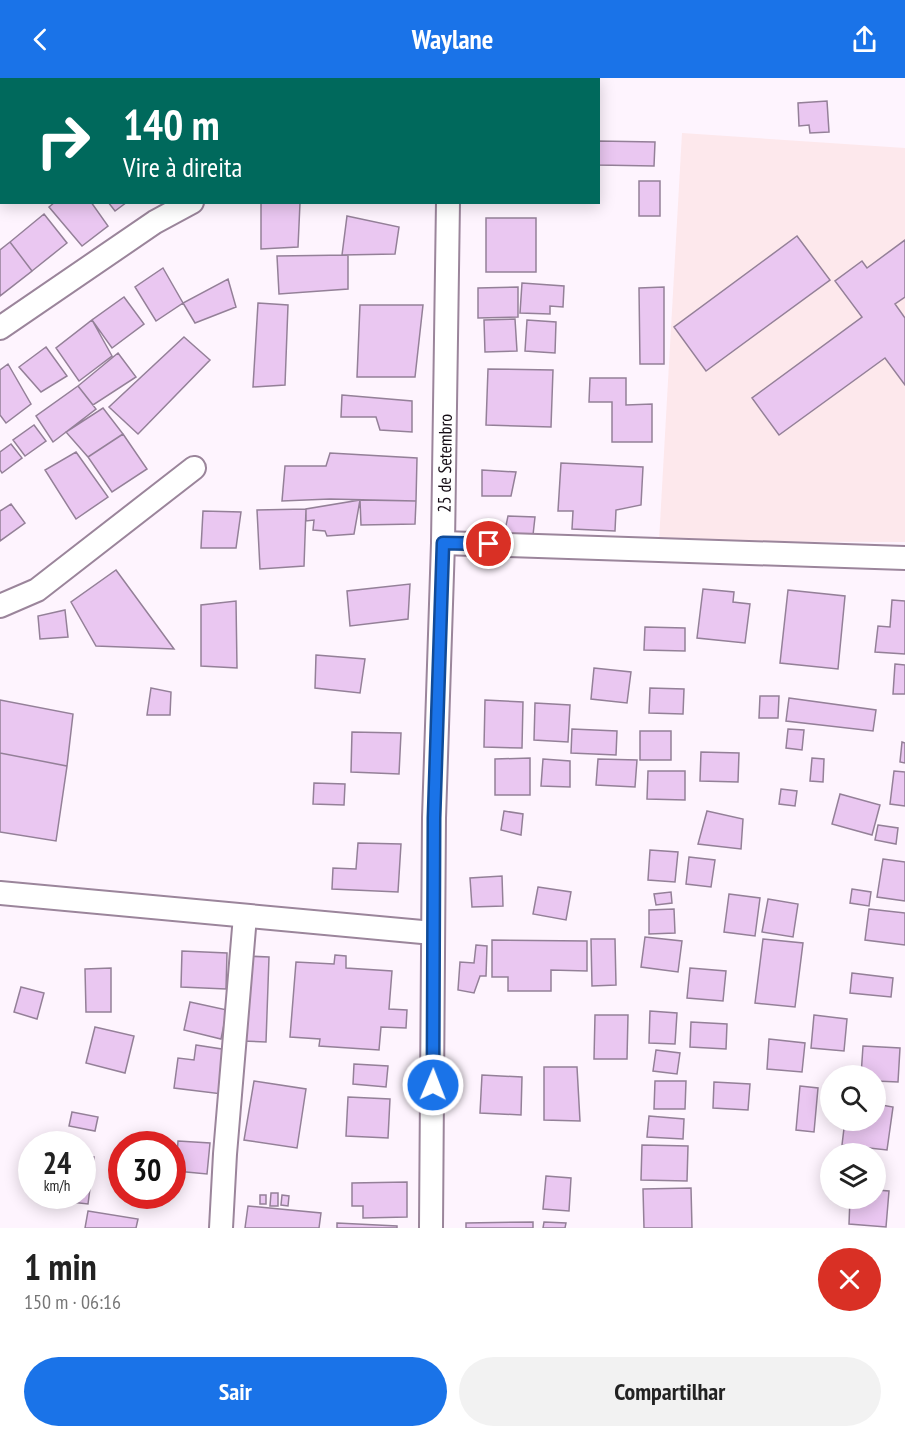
<!DOCTYPE html>
<html lang="pt">
<meta charset="utf-8">
<style>
:root{--surface:#fff;--page:#f2f2f2;--text:#222;--muted:#767676;--accent:#1a73e8}
body{margin:0;font-family:"PT Sans Narrow",sans-serif;background:var(--page);color:var(--text);height:100vh;display:flex;flex-direction:column;font-size:22px;white-space:nowrap}
*{box-sizing:border-box;margin:0}
p{font-size:20px;color:var(--muted)}
.icon{flex:none;width:33px;height:33px;fill:none;stroke:currentColor;stroke-width:2;stroke-linecap:round;stroke-linejoin:round}
.map{position:relative;height:1150px;overflow:hidden}
.sheet{display:flex;flex-direction:column;background:var(--surface);flex:1}
.sheet>*{flex:none}
.guide{position:absolute;left:0px;top:0px;width:600px;height:126px;box-shadow:0 3px 15px #0003;background:#00695c;color:#fff;overflow:hidden}
.fabs{position:absolute;left:820px;top:987px;display:grid;gap:12px}
.fabs a{display:grid;place-items:center;width:66px;height:66px;border-radius:50%;background:var(--surface);box-shadow:0 3px 15px #0003;font-size:30px}
.speed{position:absolute;left:18px;top:1053px;display:flex;gap:12px;font-size:30px;font-weight:700;text-align:center}
.speed>*{display:grid;place-content:center;width:78px;height:78px;border-radius:50%;background:var(--surface);box-shadow:0 3px 15px #0003;line-height:1}
.speed small{font-size:15px;font-weight:400}
.speed .limit{border:9px solid #d22;background:#fff;color:#111}
.pin{position:absolute;display:grid;place-items:center;width:51px;height:51px;color:#fff;margin:-26px;border:3px solid #fff;border-radius:50%;box-shadow:0 2px 6px #0007}
.me{position:absolute;width:66px;margin:-33px;rotate:1deg;stroke-linejoin:round;filter:drop-shadow(0 0 4px #0008)}
.turn{display:flex;align-items:center;gap:21px;height:126px;padding:0 24px;font-size:27px}
.turn .icon{width:78px;height:78px;stroke-width:2.5}
.turn b{display:block;font-size:42px;line-height:51px}
.round{display:grid;place-items:center;flex:none;width:63px;height:63px;border-radius:32px;background:var(--page)}
.overview{display:flex;align-items:center;justify-content:space-between;height:102px;padding:0 24px}
h1{font-size:36px;font-weight:600;line-height:45px}
.primary-button{display:flex;gap:12px;margin-top:auto;padding:12px 24px}
.primary-button a{flex:1;height:69px;border-radius:36px;background:var(--accent);color:#fff;font-size:24px;font-weight:600;line-height:69px;text-align:center}
.primary-button a+a{background:var(--page);color:var(--text)}
header{display:flex;justify-content:space-between;align-items:center;height:78px;padding:0 24px;background:var(--accent);color:#fff;font-size:27px;font-weight:600}
.map>svg:first-child{display:block}
.education{fill:#fde8ec}
.building{fill:#eac7f1;stroke:#948098;stroke-width:1.5}
.lines{fill:none;stroke-linecap:round;stroke-linejoin:round}
.minor-casing{stroke:#9b859b;stroke-width:26}
.minor{stroke:#fff;stroke-width:22}
.route-casing{stroke:#114b97;stroke-width:15}
.route{stroke:#1a73e8;stroke-width:10}
.labels{text-anchor:middle;dominant-baseline:central;stroke-width:6;stroke-linejoin:round;paint-order:stroke}
.street-label{font-size:18px;fill:#140c14;stroke:#fef4fe}
</style>
<header><svg class="icon" aria-label="back" viewBox="0 0 24 24"><path d="M15 5l-7 7 7 7"/></svg>Waylane<svg class="icon" aria-label="share" viewBox="0 0 24 24"><path d="M12 15V3M7 8l5-5 5 5M5 13v7h14v-7"/></svg></header>
<div class="map">
<svg width="905" height="1150" viewBox="0 0 905 1150">
<rect width="100%" height="100%" fill="#fef4fe"/>
<path class="education" d="M682,55L905,70V464L659,463Z"/>
<path class="building" d="M55,0H82L84,2H56Z
M82,0H112L110,2Z
M384,0H431V1Z
M827,23L829,54L810,55L809,47L799,48L798,25Z
M2,33V70L0,68Z
M598,63L655,64L654,88L598,87Z
M2,91V122L0,123V92Z
M639,103H660V138H639Z
M55,124H91L108,148L82,168L49,129Z
M108,124H127L115,133Z
M261,124L300,125L298,169L261,171Z
M44,136L67,165L32,193L10,164Z
M347,138L399,149L395,176L342,177Z
M486,140H536V194H486Z
M797,158L830,202L706,293L674,249Z
M905,162V219L895,226L905,240V307L885,280L779,357L752,320L862,239L835,203L862,183L867,190Z
M10,164L32,193L0,218V172Z
M348,177V211L279,216L277,178Z
M163,190L183,225L156,243L135,209Z
M228,201L236,229L195,245L183,225Z
M522,205L564,208L563,229L550,228V236L520,235Z
M518,209V239L478,240V210Z
M664,209V286H640L639,210Z
M124,219L144,246L112,270L92,242Z
M258,225L288,227L285,307L253,309Z
M360,227H423L415,299H357Z
M515,241L517,273L485,274L484,242Z
M92,242L112,278L79,303L56,270Z
M527,242L556,244L555,275L525,273Z
M184,259L210,282L138,356L109,329Z
M46,269L67,298L41,314L19,289Z
M118,275L136,299L93,327L78,308Z
M8,286L31,326L6,345L0,337V292Z
M488,291L553,292L551,349L486,347Z
M590,300H626V327L652,326V364H612V324H589Z
M78,308L96,331L53,364L36,338Z
M342,317L412,323V354L380,352L376,339H341Z
M103,330L123,356L88,379L66,354Z
M34,347L46,363L25,378L13,362Z
M123,356L147,391L112,414L88,379Z
M11,366L22,380L2,395L0,392V374Z
M76,374L108,419L76,441L45,392Z
M330,375L417,380L416,423L330,421L282,423L285,388H326Z
M561,385L643,389L641,427L616,432L615,453L572,451L573,433H558Z
M482,392L516,394L511,418H482Z
M360,422L416,423L415,446L361,447Z
M360,422L354,456L327,458L325,453L313,452L314,442L306,443V431Z
M11,426L25,445L0,463V433Z
M306,431L304,488L260,491L257,432Z
M203,433L241,434L236,470H201Z
M508,438L535,439L533,457H504Z
M116,492L174,571L96,568L71,524Z
M410,506L408,541L350,548L347,513Z
M703,511L734,514L733,524L750,526L745,565L697,560Z
M788,512L845,518L838,591L780,585Z
M892,522L905,523V576L875,574L878,548L890,549Z
M236,523L237,590L201,588V527Z
M65,532L68,559L40,561L38,538Z
M645,549L685,550V573L644,572Z
M316,577L365,581L360,615L315,610Z
M895,586L905,587V616H893Z
M594,590L631,594L627,625L591,621Z
M151,610L171,614L170,637H147Z
M650,610L684,611L683,636L649,635Z
M760,618H779L778,640H759Z
M789,620L876,632L873,653L786,643Z
M0,622L73,636L67,688L0,675Z
M485,622L523,624L522,670L484,669Z
M535,625L570,627L568,664L534,662Z
M572,651L617,653L616,677L571,675Z
M788,651L804,652L802,672L786,670Z
M640,653H671V682H640Z
M352,654L401,655L399,696L351,694Z
M902,664L905,665V685L900,684Z
M701,674L739,675L738,704L700,703Z
M0,675L67,688L56,763L0,754Z
M530,680V717H495V681Z
M812,680L824,681L823,704L810,703Z
M543,681L570,683V709L541,708Z
M598,681L637,682L635,709L596,707Z
M648,693H685V722L647,721Z
M894,693L905,694V728L890,726Z
M314,705L345,706L344,727L313,726Z
M781,711L797,713L795,728L779,726Z
M840,716L880,727L872,757L832,746Z
M504,733L523,736L521,757L501,752Z
M707,733L743,741L741,771L698,766Z
M878,747L898,750L896,766L875,762Z
M358,765L401,766L398,814L332,811L333,790L356,791Z
M650,772L678,774L675,804L648,802Z
M689,779L715,782L711,809L686,806Z
M883,781L905,784V823L877,819Z
M502,798L503,828L472,829L470,800Z
M538,809L571,814L566,842L533,836Z
M852,811L871,814L869,828L850,825Z
M671,814L672,825L656,827L654,816Z
M729,816L760,820L755,858L724,854Z
M768,821L798,826L793,859L762,854Z
M674,831L675,855L649,856V832Z
M869,831L905,835V867L865,862Z
M645,859L682,863L678,894L641,889Z
M591,861H615L616,907L592,908Z
M763,861L803,865L795,929L755,925Z
M492,862L587,863V893L551,892V913H508V899H492Z
M476,867L487,868L486,898H480L474,915L458,912L460,884L474,885Z
M182,873L227,875L226,911L181,909Z
M335,877L346,878V890L392,893L389,931L407,932L406,950L381,949L379,972L319,968L320,961L290,959L296,884L334,886Z
M245,878L269,879L266,964L242,963Z
M111,890V934H86L85,891Z
M690,890L726,893L723,923L687,920Z
M852,895L893,900L891,919L850,915Z
M21,909L44,915L37,941L14,934Z
M190,924L227,932L221,961L184,952Z
M650,933L677,935L675,966L649,965Z
M595,937H628L627,981H594Z
M814,937L847,941L844,973L811,970Z
M691,944L727,946L726,971L690,969Z
M95,949L134,958L125,995L86,985Z
M769,961L805,965L802,994L767,991Z
M196,967L228,972L222,1016L174,1010L178,980L194,982Z
M863,968L900,970L898,1004L876,1003V998H861Z
M656,972L680,975L677,996L653,993Z
M354,986L388,988L386,1009L353,1006Z
M544,989H577L580,1043L544,1042Z
M482,997L522,999L521,1037L480,1035Z
M254,1003L306,1011L297,1070L244,1062Z
M655,1003H686L685,1031H654Z
M714,1004L750,1006L748,1032L713,1030Z
M800,1008L818,1010L814,1054L796,1052Z
M348,1019L390,1021L388,1060L346,1058Z
M876,1026L893,1029L887,1072L842,1067L845,1042H876Z
M72,1034L98,1039L95,1053L69,1048Z
M649,1038L684,1041L683,1061L647,1059Z
M178,1063L210,1065L207,1096L176,1093Z
M642,1067L688,1068L687,1103L641,1102Z
M82,1078L94,1079L88,1126L53,1122V1118H82Z
M546,1098L571,1100L569,1133L543,1131Z
M407,1104V1139L363,1140V1128H352V1105Z
M691,1110L692,1150H644L643,1111Z
M876,1112L889,1113L886,1149L849,1146L850,1120H876Z
M271,1115H278V1128H270Z
M260,1117H266V1126H260Z
M282,1117L289,1118L288,1128L281,1127Z
M248,1128L321,1135L319,1150H245Z
M88,1133L138,1141L136,1150H85Z
M533,1144V1150H466V1145Z
M544,1144L566,1145L565,1150H543Z
M337,1145L397,1148V1150H337Z"/>
<g class="lines">
<g class="minor-casing">
<g id="minor">
<path d="M450,2V0"/>
<path d="M0,250L155,144L192,124"/>
<path d="M443,465L905,480"/>
<path d="M0,528L37,512L194,390"/>
<path d="M0,815L433,855"/>
<path d="M221,1150L225,1076L245,838"/>
<path id="s1" d="M431,1150L434,740L443,465L448,124"/>
</g>
</g>
<use href="#minor" class="minor"/>
</g>
<g class="lines">
<g class="route-casing">
<path id="route" d="M433,1007L434,740L443,465L489,466"/>
</g>
<use href="#route" class="route"/>
</g>
<g class="labels">
<g class="street-label">
<text stroke="none"><textPath href="#s1" startOffset="765">25 de Setembro</textPath></text>
</g>
</g>
</svg>
<div class="fabs">
<a><svg class="icon" aria-label="search" viewBox="0 0 24 24"><circle cx="10" cy="10" r="6"/><path d="M15 15l6 6"/></svg></a>
<a><svg class="icon" aria-label="layers" viewBox="0 0 24 24"><path d="M12 4l9 5-9 5-9-5zM3 14l9 5 9-5"/></svg></a>
</div>
<div class="speed"><div>24<small>km/h</small></div><div class="limit">30</div></div>
<div class="pin" style="left:489px;top:466px;background:#d93025"><svg class="icon" aria-label="arrive" viewBox="0 0 24 24"><path d="M6 21V4h12l-3 4 3 4H6"/></svg></div>
<svg class="me" style="left:433px;top:1007px" viewBox="-20 -20 40 40"><circle r="17" fill="#1a73e8" stroke="#fff" stroke-width="3"/><path d="M0-11L8 9 0 5-8 9z" fill="#fff"/></svg>
<div class="guide">
<div class="turn"><svg class="icon" aria-label="right" viewBox="0 0 24 24"><path d="M7 20v-9h11M14 6l5 5-5 5"/></svg><div><b>140 m</b>Vire à direita</div></div>
</div>
</div>
<section class="sheet">
<div class="overview"><div><h1>1 min</h1><p>150 m · 06:16</p></div><a class="round" style="background:#d93025;color:#fff"><svg class="icon" aria-label="close" viewBox="0 0 24 24"><path d="M6 6l12 12M18 6L6 18"/></svg></a></div>
<div class="primary-button"><a>Sair</a><a>Compartilhar</a></div>
</section>
